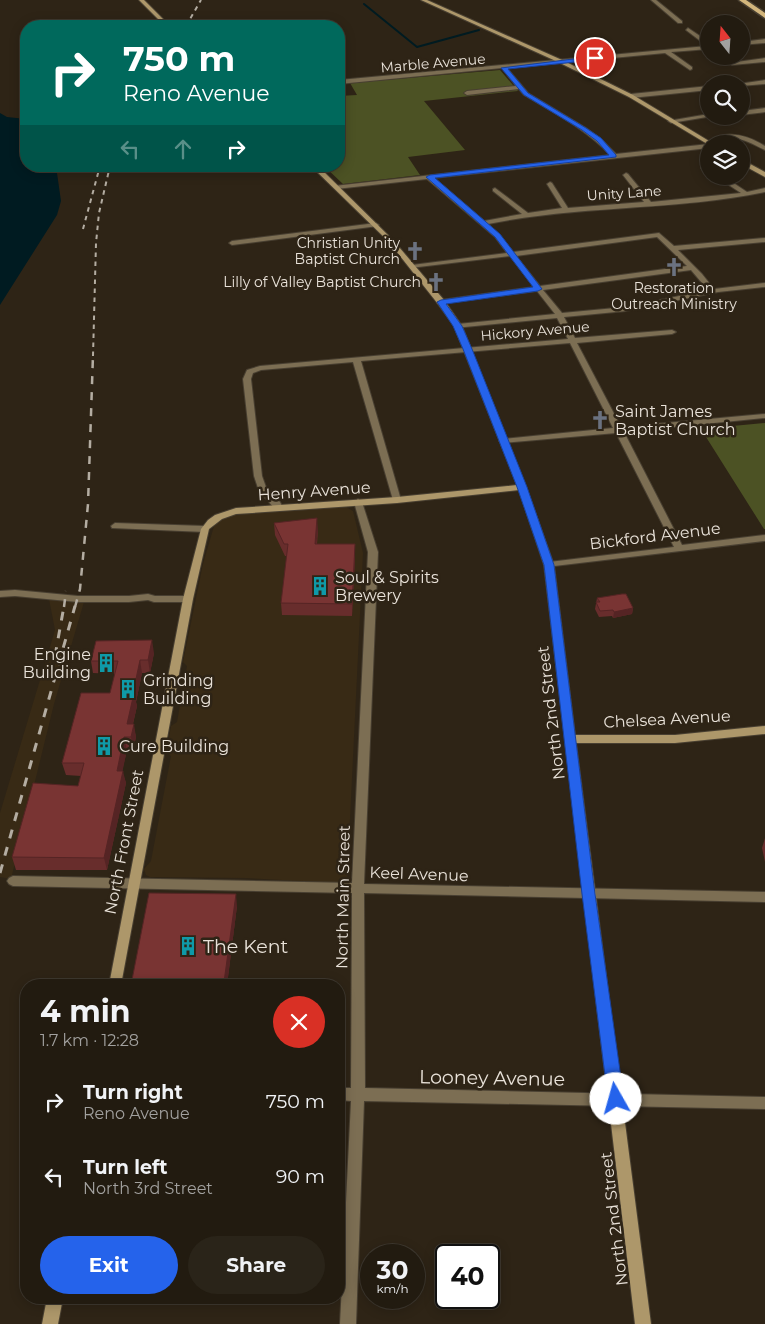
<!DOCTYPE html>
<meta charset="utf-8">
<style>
:root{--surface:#221b10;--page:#2a2419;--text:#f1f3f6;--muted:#a2a19f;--line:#3f3930;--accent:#2563eb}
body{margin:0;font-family:Montserrat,sans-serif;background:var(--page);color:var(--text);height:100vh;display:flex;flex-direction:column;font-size:19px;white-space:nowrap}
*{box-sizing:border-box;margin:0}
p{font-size:16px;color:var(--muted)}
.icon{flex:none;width:28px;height:28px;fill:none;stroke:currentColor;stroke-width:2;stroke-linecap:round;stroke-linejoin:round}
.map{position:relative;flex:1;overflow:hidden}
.side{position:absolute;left:20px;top:979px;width:325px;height:325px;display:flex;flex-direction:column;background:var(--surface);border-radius:20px;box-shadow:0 2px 12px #0003,0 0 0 1px var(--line)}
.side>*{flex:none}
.guide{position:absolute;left:20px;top:20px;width:325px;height:152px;border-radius:20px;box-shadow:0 2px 12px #0003,0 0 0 1px var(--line);background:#00695c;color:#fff;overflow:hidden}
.needle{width:32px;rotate:343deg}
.controls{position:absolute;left:700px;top:15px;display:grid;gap:10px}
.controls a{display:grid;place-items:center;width:50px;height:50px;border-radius:50%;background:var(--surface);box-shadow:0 2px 12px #0003,0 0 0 1px var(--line);font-size:25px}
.speed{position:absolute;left:360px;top:1244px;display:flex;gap:10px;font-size:25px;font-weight:700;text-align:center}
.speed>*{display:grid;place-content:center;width:65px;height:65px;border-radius:50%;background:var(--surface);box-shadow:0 2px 12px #0003,0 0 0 1px var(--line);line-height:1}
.speed small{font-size:12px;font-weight:400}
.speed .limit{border:2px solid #111;border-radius:8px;background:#fff;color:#111}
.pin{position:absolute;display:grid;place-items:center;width:42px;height:42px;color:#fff;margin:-21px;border:2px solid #fff;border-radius:50%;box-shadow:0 1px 5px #0007}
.me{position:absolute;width:55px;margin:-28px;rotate:353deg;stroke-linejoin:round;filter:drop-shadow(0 0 4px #0008)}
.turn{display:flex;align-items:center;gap:18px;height:105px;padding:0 20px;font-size:22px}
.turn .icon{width:65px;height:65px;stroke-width:2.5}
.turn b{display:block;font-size:35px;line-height:42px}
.lanes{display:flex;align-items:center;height:48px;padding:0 20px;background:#0003;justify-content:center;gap:25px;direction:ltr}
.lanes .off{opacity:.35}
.round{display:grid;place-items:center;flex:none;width:52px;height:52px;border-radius:26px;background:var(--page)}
.overview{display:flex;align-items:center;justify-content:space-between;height:85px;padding:0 20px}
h1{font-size:30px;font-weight:700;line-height:38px}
.primary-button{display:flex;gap:10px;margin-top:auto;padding:10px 20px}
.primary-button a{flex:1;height:58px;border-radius:30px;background:var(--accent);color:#fff;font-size:20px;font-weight:700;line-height:58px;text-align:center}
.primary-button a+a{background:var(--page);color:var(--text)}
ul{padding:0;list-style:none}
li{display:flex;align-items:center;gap:15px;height:75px;padding:0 20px}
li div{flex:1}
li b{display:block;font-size:19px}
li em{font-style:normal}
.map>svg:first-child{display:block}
.built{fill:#382a15}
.green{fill:#4c5224}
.water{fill:#001b21}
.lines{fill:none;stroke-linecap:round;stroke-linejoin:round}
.stream{stroke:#001b21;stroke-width:2}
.street-casing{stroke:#483f31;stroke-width:2}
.secondary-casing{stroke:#483f31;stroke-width:2}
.primary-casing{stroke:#483f31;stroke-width:3}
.street{fill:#7c6e53;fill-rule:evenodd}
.secondary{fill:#ad976a;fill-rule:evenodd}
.primary{fill:#d3b67c;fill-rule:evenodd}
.rail-far2{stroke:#b4ada2;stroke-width:2;stroke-dasharray:4.5 4.5;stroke-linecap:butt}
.rail-far1{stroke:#b4ada2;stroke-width:2.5;stroke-dasharray:8 8;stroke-linecap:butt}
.rail{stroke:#b4ada2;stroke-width:3;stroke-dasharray:9 9;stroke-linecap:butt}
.wall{fill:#682d2c}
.shaded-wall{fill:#552424}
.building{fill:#793433;stroke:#552424}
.route{fill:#2563eb;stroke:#184099}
.labels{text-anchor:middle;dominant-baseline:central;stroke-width:5;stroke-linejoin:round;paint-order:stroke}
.far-street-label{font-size:14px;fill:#e9e2d9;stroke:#2e2416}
.far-poi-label{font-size:14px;fill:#e9e2d9;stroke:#2e2416;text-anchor:end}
.poi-label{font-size:16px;fill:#e9e2d9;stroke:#2e2416;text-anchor:start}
.street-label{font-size:16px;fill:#e9e2d9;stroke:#2e2416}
.near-poi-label{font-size:19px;fill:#e9e2d9;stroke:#2e2416;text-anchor:start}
.near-street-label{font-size:19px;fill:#e9e2d9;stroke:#2e2416}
</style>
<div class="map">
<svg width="765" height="1324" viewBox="0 0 765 1324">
<rect width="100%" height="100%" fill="#2e2416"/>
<path class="built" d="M334,507H346L353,511L363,553L347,880L345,883H338L245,878L150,877L146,875L144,869L151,861L171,756L166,752L168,743L171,726L177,722L187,666L183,662L203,564L214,526L219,521L232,515Z
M49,599L84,602L54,704L11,879L0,877V813L55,630Z"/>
<path class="green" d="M500,70L518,91L424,101L465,150L408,157L420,175L343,184L324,166H339V96L357,95L350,83Z
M765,423V529H764L701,429Z"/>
<path class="water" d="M0,113L7,117L26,119L23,124L26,127V166H56L61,201L57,215L0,305Z"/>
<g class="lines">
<path class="stream" d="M364,4L417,47L479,30"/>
<g class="street-casing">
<path id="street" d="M651,0H656L682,21V23H678Z
M688,28L709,42V49L671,52L692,67V69L690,70L665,53L507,68L528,93L586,128L601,139L616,154L709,144V148L434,178L484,221L522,214L493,191V189L495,188L528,213L562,208L547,184L550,182L552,183L568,208L644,202L623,175L626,173L628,174L651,202L741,193L715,176H723L747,192L765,188V192C674,211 579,205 488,224L499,235L513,252L659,233L674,246L765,238V242L678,250L702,274L714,289L765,283V287L718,292L626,311L564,317L575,338L672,330L676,332L672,334L577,343L621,427L765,414V418L624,432L682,545L765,535V541L546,567L544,565L549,562L674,547L616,433L503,443L499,441L503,439L613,428L570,343L361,361L401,500L397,503L393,500L353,362L261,370L253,373L251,379L262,476L267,490L280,502L283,508L282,510H276L259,491L254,476L243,379L247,370L260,366L568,339L557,318L455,328L454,326L458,324L555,314L537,291L438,304L437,302L441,300L534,287L510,256L410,268V266L412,265L507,253L495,237L427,179L336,189L333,187L334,186L610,155C586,129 554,113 524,95L519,89L467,95L464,93L467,91L516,86L502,68L339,84V80L707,46L686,30ZM657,237L687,266L540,286L516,256ZM691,270L708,290L626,307L562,313L543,290Z
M765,39V43L741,45V42Z
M765,58V62L732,65L729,63Z
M765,80V84L741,86V84H738Z
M709,86V90L631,98L628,96L631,94Z
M765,108V112L741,115V111Z
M709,114V116H713L671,123L668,121Z
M724,135C739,133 752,138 765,146V150C750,143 733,131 717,143L714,141L716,138Z
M703,165L709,168V173L701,168V166Z
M376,223L379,225L378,226L232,245L229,243L232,241Z
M358,499L362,502L378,552L364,884L765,892V902L364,893L365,1088L765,1097V1109L364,1101L356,1324H340L351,1101L339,1100V1088H351L352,893L13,886L9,884L7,881L9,878L13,876L352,883L368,552L354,502Z
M115,523L205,526L209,529L205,532L112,528L111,526Z
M15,590L78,596H129L148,594L155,596H188L193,599L188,602H154L148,600L129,602H78L15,596L0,597V591Z"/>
</g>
<g class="secondary-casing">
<path id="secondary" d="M139,0H144L170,26H165Z
M421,0H427L562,60L633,95L714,144H709V145L629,97L558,62Z
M741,159L765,172V177L741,164Z
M311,166H318L393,240L444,300L462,326L526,487L554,565L575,735H675L765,726V734L675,743H576L651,1324H635L544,565L519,490L397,503L236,514L222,519L209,529L193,599L121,985H109L183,599L201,529L208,520L215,515L236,508L397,497L517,485L454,326L438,304L389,242Z
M47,1298H63L58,1324H42Z"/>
</g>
<g class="primary-casing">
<path id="primary" d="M739,0H746L765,13V18Z"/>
</g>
<use href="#street" class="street"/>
<use href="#secondary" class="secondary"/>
<use href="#primary" class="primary"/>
<path class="rail-far2" d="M186,26L201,0
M83,229L100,166
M93,356L96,243L99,213L110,166"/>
<path class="rail-far1" d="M64,607L66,591
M75,607L80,589L88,504L93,355"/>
<path class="rail" d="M55,656L64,606
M0,873L75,606"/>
</g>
<path class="wall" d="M274,523L318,530L317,544L355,556L352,616L282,615L281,603L287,556H285L275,535Z
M597,598L633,608L632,614L613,618L612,616L599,617L595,609Z
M154,653L150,673H142L136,702L137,706L133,724L136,737L133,750H127L122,771L126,783L107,870H16L12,857L78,786L81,776L66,775L62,763L110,693L115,674L93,673L91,661Z
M765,838V862L762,848Z
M237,906L227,985H131Z"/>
<path class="shaded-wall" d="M317,518L318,530L315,556V544Z
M355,544V556L352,616V604Z
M633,608L632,614L613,618L614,612Z
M152,640L154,653L150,673L148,660Z
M140,660L142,673L136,702L137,706L130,736L127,724L133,693Z
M134,724L136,737L133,750L131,737Z
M124,737L127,750L120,783L117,771Z
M123,771L126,783L107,870L104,858Z
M236,894L237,906L227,985H225L224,982Z"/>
<path class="building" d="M317,518L315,544H355L352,604L281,603L288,544H284L274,523Z
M622,594H626L633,608L614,612L613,610L600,611L596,602H600L597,598Z
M152,640L148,660H140L133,693H134L127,724H134L131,737H124L117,771H123L104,858L12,857L33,783L78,786L84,763H62L81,693H110L118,661H91L96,641Z
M149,893L236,894L224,982L172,981L171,985H131Z"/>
<path class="route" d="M597,56L595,60L508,69L528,93L586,128L601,138L616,155V157L435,178L500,234L542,289L538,291L446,304L462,326L472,349L527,487L554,565L595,894L624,1099L622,1104L616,1106L611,1104L608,1099L582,894L544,565L517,487L463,349L453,326L437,302L441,300L533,287L495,237L426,177L430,175L609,155L597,141L582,130L524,95L501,68Z"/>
<defs>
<g id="church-bare" transform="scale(1.5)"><path d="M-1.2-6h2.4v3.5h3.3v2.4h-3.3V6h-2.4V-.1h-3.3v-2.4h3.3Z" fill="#6b7280" stroke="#2e2416" stroke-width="2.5" paint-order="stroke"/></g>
<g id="building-bare" transform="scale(1.5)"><path d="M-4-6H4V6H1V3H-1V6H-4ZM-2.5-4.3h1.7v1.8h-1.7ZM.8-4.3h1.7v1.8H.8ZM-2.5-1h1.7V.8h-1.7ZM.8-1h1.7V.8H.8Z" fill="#0f9aa8" stroke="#2e2416" stroke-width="2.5" paint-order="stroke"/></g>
</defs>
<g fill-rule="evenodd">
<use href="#church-bare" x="415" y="251"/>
<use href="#church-bare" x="674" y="267"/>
<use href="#church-bare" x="436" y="282"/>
<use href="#church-bare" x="600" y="420"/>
<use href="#building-bare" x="320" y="586"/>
<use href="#building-bare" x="106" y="663"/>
<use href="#building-bare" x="128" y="689"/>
<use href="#building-bare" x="104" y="746"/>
<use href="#building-bare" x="188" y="946"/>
</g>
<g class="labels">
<g class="far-street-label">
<text transform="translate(433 63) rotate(-5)">Marble Avenue</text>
<text transform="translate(624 193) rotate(-4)">Unity Lane</text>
<text transform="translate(535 331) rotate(-5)">Hickory Avenue</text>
</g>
<g class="far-poi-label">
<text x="400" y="243">Christian Unity<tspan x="400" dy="16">Baptist Church</tspan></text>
<text x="421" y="282">Lilly of Valley Baptist Church</text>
<text x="674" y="288" text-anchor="middle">Restoration<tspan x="674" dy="16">Outreach Ministry</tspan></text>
</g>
<g class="poi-label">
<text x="615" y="411">Saint James<tspan x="615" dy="18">Baptist Church</tspan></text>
<text x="335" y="577">Soul &amp; Spirits<tspan x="335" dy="18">Brewery</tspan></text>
<text x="91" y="654" text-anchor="end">Engine<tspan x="91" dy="18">Building</tspan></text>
<text x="143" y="680">Grinding<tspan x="143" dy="18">Building</tspan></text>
<text x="119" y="746">Cure Building</text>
</g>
<g class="street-label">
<text transform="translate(314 491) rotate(-4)">Henry Avenue</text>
<text transform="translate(655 536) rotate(-7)">Bickford Avenue</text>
<text transform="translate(551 713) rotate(-97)">North 2nd Street</text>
<text transform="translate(667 719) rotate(-3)">Chelsea Avenue</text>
<text transform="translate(124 842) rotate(-79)">North Front Street</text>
<text transform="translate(419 874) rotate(2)">Keel Avenue</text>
<text transform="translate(343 897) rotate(-89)">North Main Street</text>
<text transform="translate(614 1219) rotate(-97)">North 2nd Street</text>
</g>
<g class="near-poi-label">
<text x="203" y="946">The Kent</text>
</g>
<g class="near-street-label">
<text transform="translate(492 1078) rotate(1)">Looney Avenue</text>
</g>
</g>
</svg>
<div class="controls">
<a><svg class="needle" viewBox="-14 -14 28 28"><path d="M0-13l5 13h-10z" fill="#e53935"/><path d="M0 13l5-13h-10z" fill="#a2a19f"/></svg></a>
<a><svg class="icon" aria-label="search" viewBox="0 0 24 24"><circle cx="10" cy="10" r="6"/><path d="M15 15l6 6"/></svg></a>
<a><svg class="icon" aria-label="layers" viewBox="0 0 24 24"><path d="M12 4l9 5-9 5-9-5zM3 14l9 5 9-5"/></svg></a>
</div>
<div class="speed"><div>30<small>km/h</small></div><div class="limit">40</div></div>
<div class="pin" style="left:595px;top:58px;background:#d93025"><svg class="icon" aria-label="arrive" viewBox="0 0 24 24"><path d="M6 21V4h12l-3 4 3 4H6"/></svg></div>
<svg class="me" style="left:616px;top:1099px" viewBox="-20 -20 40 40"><circle r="19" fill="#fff"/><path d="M0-13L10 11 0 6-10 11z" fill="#2563eb"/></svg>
<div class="guide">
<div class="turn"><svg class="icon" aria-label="right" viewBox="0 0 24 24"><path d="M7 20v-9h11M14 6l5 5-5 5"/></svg><div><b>750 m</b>Reno Avenue</div></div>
<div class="lanes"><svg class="icon off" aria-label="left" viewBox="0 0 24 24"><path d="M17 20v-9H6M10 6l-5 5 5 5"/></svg><svg class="icon off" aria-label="ahead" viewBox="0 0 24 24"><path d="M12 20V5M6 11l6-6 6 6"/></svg><svg class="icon" aria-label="right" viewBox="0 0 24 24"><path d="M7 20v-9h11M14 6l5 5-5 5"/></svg></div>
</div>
<section class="side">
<div class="overview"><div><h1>4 min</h1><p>1.7 km · 12:28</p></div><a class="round" style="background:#d93025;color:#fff"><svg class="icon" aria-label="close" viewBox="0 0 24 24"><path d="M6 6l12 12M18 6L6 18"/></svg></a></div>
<ul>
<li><svg class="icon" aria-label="right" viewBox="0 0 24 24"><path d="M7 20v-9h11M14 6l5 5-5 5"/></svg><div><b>Turn right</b><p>Reno Avenue</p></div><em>750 m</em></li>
<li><svg class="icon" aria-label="left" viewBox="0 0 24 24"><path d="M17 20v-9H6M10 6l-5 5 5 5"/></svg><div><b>Turn left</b><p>North 3rd Street</p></div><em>90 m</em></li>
</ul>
<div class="primary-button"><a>Exit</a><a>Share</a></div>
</section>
</div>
